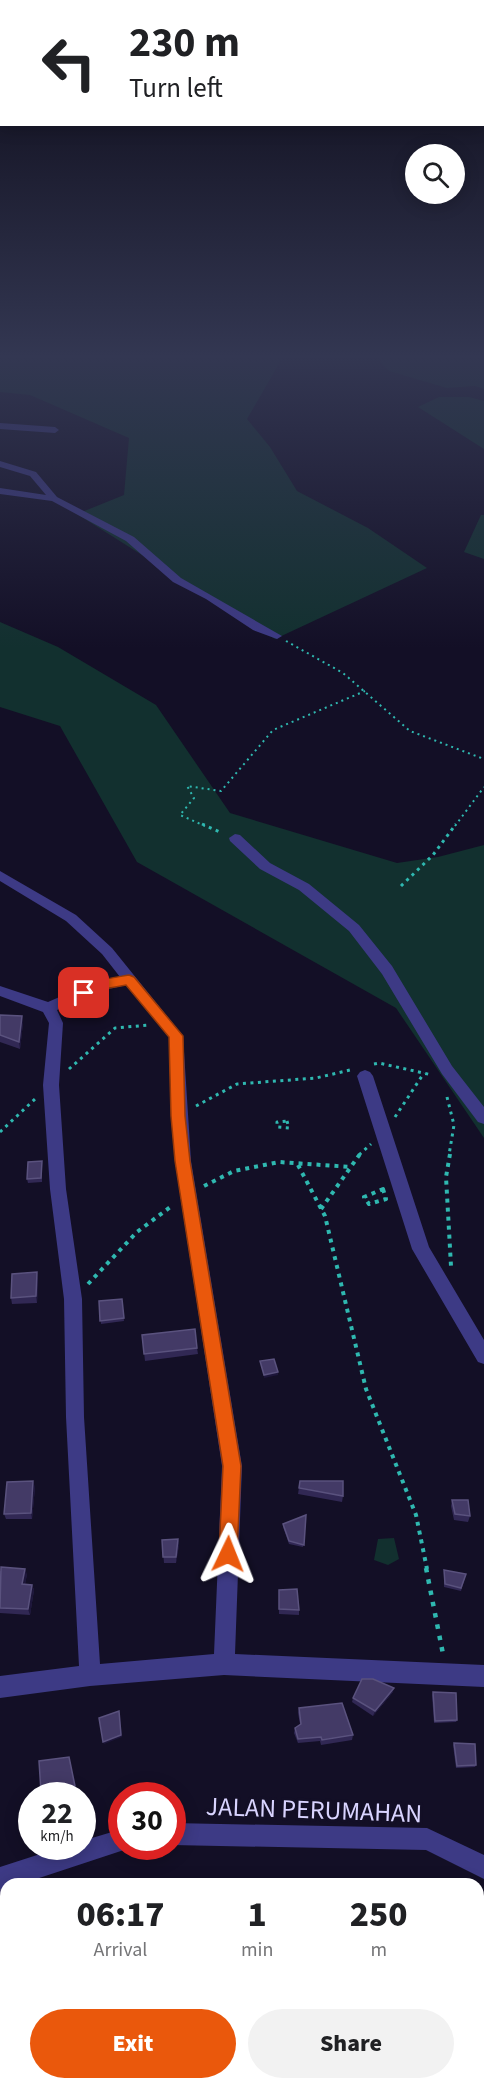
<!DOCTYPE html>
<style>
:root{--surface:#fff;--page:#f2f2f2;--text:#202124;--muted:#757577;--accent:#ea580c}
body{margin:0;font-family:"Source Sans 3",sans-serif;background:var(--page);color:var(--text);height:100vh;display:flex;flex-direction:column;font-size:22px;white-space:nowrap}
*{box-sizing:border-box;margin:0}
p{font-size:20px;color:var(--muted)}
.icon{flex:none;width:33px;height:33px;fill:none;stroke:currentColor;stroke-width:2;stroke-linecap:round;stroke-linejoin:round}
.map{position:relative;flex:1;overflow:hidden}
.drawer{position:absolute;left:0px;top:1878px;width:484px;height:212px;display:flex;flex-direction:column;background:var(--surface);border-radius:18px 18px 0 0;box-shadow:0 3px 15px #0003}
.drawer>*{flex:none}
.hud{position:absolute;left:0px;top:0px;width:484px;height:126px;box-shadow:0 3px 15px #0003;background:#fff;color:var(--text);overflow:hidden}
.controls{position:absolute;left:405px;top:144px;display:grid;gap:12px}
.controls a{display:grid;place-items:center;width:60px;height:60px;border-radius:50%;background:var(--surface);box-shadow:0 3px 15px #0003;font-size:30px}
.speed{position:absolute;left:18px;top:1782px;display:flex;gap:12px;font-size:30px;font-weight:700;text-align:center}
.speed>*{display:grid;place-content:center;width:78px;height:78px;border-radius:50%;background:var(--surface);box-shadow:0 3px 15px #0003;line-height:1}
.speed small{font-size:15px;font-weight:400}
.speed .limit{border:9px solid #d22;background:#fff;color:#111}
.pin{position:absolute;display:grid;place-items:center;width:51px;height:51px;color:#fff;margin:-26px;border-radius:12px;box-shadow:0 3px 9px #0006}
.me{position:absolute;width:66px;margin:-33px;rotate:2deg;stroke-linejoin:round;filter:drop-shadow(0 0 4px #0008)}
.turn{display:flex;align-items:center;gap:21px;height:126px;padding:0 30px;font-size:27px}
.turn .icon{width:78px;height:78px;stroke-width:2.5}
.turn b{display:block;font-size:42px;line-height:51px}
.eta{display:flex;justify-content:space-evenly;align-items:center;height:102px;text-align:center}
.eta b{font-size:36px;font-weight:800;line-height:42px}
.button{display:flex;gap:12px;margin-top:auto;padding:12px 30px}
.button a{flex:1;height:69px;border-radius:36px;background:var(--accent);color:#fff;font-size:24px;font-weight:800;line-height:69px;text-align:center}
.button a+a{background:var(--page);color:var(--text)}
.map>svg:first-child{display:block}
.green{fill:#12302f}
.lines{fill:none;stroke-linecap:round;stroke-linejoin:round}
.path-far3{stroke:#2fb8b0;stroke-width:2;stroke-dasharray:2 4;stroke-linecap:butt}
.path-far2{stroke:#2fb8b0;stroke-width:3;stroke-dasharray:3 4.5;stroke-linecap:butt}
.path-far1{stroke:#2fb8b0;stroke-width:4;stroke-dasharray:4 5;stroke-linecap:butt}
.path{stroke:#2fb8b0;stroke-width:4.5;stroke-dasharray:4.5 7;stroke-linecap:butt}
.minor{fill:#3d3a85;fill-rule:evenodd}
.wall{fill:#312854}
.shaded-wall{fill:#1d163a}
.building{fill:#433a66;stroke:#5a527e;stroke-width:1.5}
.route{fill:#ea580c;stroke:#983908;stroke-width:1.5}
.labels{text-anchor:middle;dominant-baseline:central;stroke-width:6;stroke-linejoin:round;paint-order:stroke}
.near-street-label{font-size:26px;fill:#d9d4ff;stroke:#130f26}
</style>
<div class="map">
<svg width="484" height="2089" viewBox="0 0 484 2089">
<rect width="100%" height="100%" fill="#130f26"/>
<path class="green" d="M0,355H284L247,419L270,447L297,491L368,528L427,568L275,639L77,514L124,495L129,438L30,395L0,392Z
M375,355H484V389L475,386L447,388L389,371Z
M439,397H469L484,401V449L418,407Z
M481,515H484V559L464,552Z
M0,622L58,647L156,705L230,813L397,863L438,857L484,845V1138L396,1008L137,862L60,726L0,707Z
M394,1538L399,1559L388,1565L374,1560L378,1539Z"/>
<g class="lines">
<path class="path-far3" d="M286,641L343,673L410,731L484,759
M205,826L180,815L194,798L187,786L221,791L273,730L365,691
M455,826L484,787"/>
<path class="path-far2" d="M202,824L222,833
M401,886L433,855L456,824
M374,1064L379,1063L432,1075
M69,1069L115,1028L149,1025
M447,1097L454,1125L449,1155
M196,1106L237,1084L316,1078L350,1070
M395,1117L424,1073
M287,1121L289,1128L277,1127V1122Z
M0,1132L35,1099
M359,1155L371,1144"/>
<path class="path-far1" d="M450,1154L446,1177L451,1266
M298,1165L325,1216L366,1389L416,1515L427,1569
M204,1186L234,1171L279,1162L351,1167
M383,1189L386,1199L369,1204L364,1197Z
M321,1209L360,1154
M88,1284L137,1232L173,1205"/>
<path class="path" d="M426,1568L443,1654"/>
<path class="minor" d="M0,423L55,427L59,430L55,433L0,429Z
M0,461L36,472L57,497L134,537L181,578L282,636L277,639L253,630L206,599L173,582L126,541L52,501L0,494V488L46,495L30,476L0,467Z
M235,834L240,835L270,863L309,884L359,925L392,966L452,1066L484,1107V1124L478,1122L442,1074L382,974L349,931L299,890L260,869L230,841L229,838Z
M0,871L76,915L112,948L183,1036L191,1161L242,1466L235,1654L484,1665V1687L224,1675L90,1686L0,1698V1676L79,1666L66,1417L64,1299L50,1189L43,1085L49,1023L43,1012L0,996V986L48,1002L96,981L120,977L102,954L66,921L0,881ZM127,985L169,1037L175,1161L222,1466L214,1654L100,1664L84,1417L82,1299L66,1189L59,1085L63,1023L57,1010L104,990Z
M365,1070L370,1072L373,1076L429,1247L484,1340V1364L478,1362L412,1249L357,1076L360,1072Z
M172,1823L427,1828L484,1855V1879L426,1850L172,1845Z
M122,1829V1846L130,1848L21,1884H6V1889L0,1891V1867L65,1846H82V1841Z"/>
</g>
<path class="wall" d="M0,1015L23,1023L20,1049L0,1042Z
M42,1165V1182L28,1183L27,1179Z
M38,1279L37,1303L12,1304L11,1298Z
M122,1299L124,1321L101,1324L99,1301Z
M142,1335L197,1348L198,1354L145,1361Z
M300,1481L343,1496L342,1502L298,1494Z
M35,1487L32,1519H6L4,1514Z
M452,1500L470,1516L468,1522L454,1520L451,1506Z
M306,1515L303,1547L289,1544L283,1527V1524Z
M178,1539L179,1545L176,1563H164L162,1540Z
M444,1570L466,1574L461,1591L444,1587Z
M0,1571L27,1574L25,1584L32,1585L34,1590L30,1615L0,1613Z
M279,1590L299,1610V1615L279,1614Z
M393,1692L373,1716L352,1702L353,1698Z
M433,1692L457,1720L456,1722L434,1723L432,1695Z
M299,1708L353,1735L352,1740L321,1745L320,1741L298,1743L294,1733L295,1728L300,1724L298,1713Z
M454,1743L476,1765L475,1767L456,1768L453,1745Z
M70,1761L76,1791L49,1796H42L41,1792Z"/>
<path class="shaded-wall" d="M22,1016L23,1023L20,1049L19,1042Z
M37,1272L38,1279L37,1303L36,1296Z
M278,1372V1375L264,1378V1375Z
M33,1481L35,1487L32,1519L31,1513Z
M178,1539L179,1545L176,1563V1557Z
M25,1569L27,1574L24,1590L22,1584Z
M32,1585L34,1590L30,1615L28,1609Z
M394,1688L393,1692L373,1716L375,1711Z
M119,1711L122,1737L104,1744L103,1742Z"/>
<path class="building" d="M0,1015L22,1016L19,1042L0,1035Z
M42,1161L41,1178L27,1179L28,1162Z
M37,1272L36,1296L11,1298L12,1274Z
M122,1299L124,1318L100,1321L99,1301Z
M195,1329L197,1348L144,1354L142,1335Z
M274,1359L278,1372L264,1375L260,1361Z
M33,1481L31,1513L4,1514L7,1482Z
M300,1481H343V1496L299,1488Z
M452,1500H468L470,1516L455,1514Z
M306,1515L304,1545L289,1541L283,1524Z
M178,1539L176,1557H163L162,1540Z
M1,1567L25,1569L22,1584L32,1585L28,1609L0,1608Z
M444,1570L466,1574L461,1588L445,1584Z
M297,1589L299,1610L279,1609V1590Z
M362,1679H373L394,1688L375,1711L353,1698Z
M433,1692L456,1693L457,1720L435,1721Z
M342,1703L353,1735L322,1740L321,1737L298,1739L295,1728L301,1724L299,1708Z
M119,1711L121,1735L103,1742L99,1718Z
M454,1743L475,1744L476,1765L457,1766Z
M69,1757L75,1786L41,1792L39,1761Z
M6,1888V1914L0,1915V1890Z"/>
<linearGradient id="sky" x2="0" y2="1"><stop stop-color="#0a0815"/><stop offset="0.55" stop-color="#333752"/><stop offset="1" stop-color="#333752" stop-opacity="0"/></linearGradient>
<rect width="484" height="648" fill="url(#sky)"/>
<path class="route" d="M129,975L134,977L183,1036L185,1116L190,1161L241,1466L237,1554L235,1560L228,1563L222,1560L219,1554L223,1466L175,1161L171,1116L169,1037L126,985L104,989L84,998L77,993C88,980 113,978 129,975Z"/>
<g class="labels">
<g class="near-street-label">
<text transform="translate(314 1810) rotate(2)">JALAN PERUMAHAN</text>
</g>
</g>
</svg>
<div class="controls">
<a><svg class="icon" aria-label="search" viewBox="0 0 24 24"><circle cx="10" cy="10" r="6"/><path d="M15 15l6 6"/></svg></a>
</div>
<div class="speed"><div>22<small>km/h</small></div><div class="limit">30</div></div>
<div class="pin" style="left:84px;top:993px;background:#d93025"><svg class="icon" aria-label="arrive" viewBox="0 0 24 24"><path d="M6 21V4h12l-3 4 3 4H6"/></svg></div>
<svg class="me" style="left:228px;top:1554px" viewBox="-20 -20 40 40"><path d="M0-17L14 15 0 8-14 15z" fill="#ea580c" stroke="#fff" stroke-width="4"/></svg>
<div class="hud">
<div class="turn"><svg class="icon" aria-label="left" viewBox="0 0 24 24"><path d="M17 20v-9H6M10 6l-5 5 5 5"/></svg><div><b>230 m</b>Turn left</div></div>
</div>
<section class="drawer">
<div class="eta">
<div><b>06:17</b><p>Arrival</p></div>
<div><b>1</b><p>min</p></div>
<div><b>250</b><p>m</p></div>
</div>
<div class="button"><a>Exit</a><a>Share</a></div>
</section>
</div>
